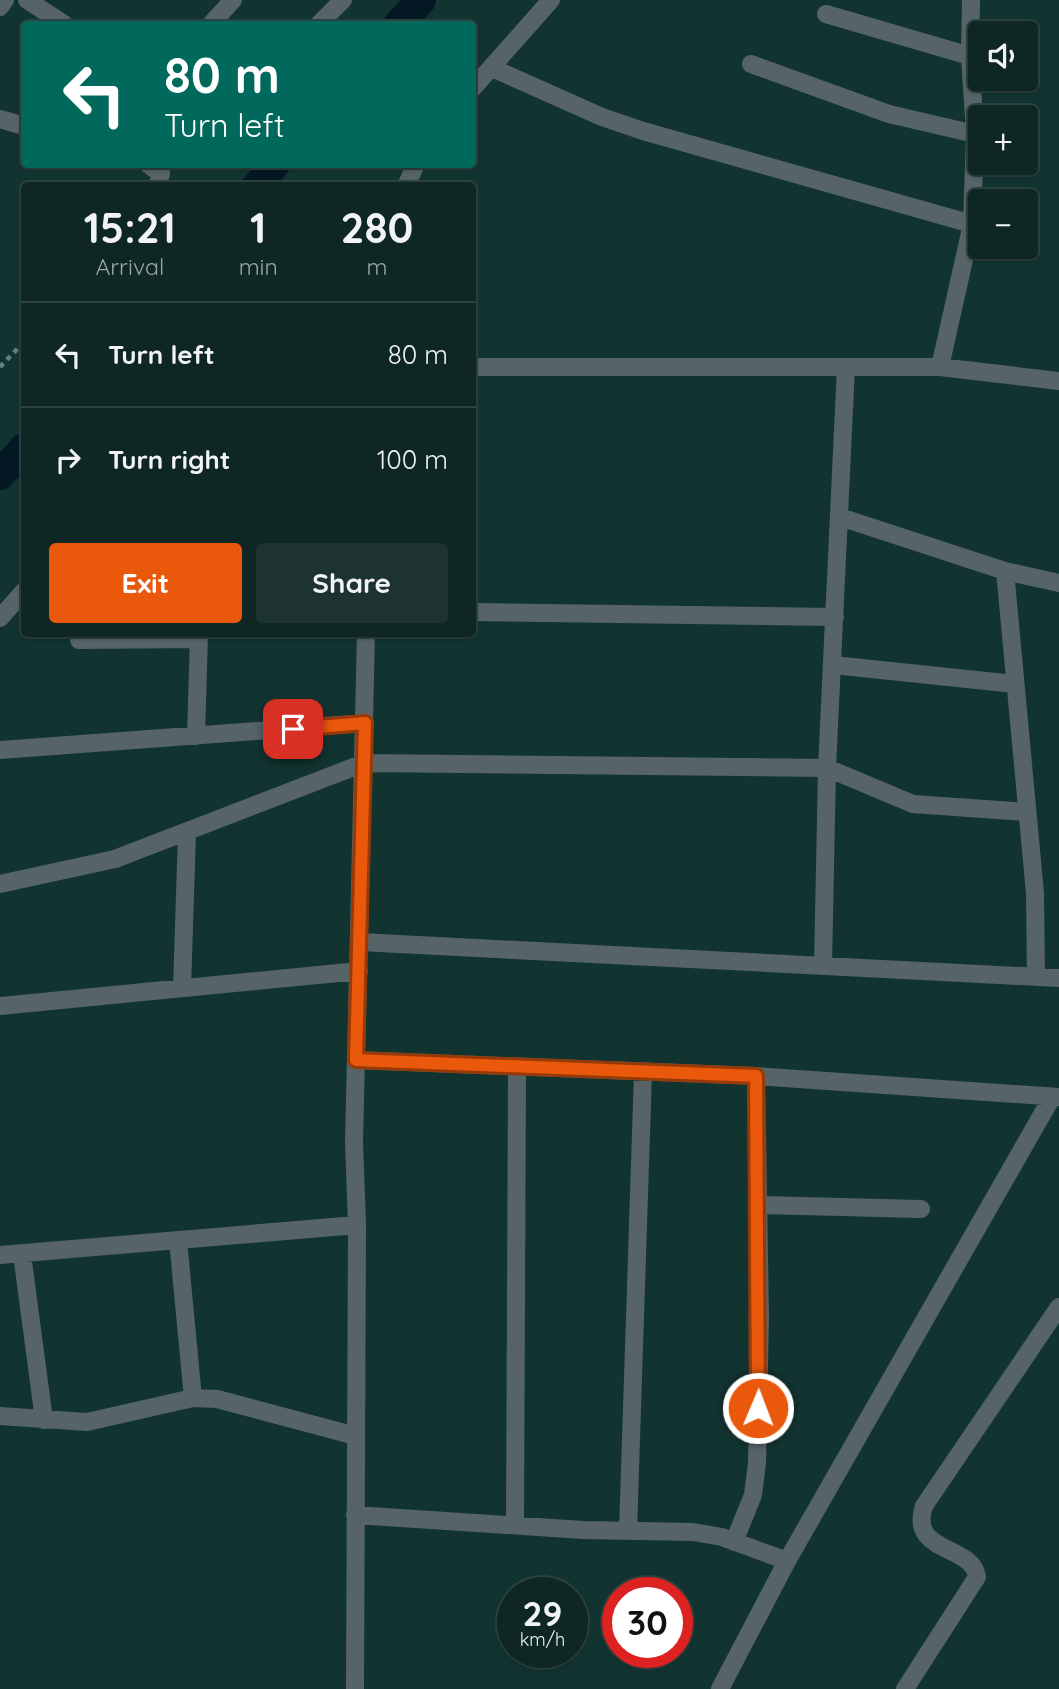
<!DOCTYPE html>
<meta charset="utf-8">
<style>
:root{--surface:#0e2725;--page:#1c3332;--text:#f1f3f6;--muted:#9ba5a7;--line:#2e4442;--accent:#ea580c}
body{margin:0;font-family:Quicksand,sans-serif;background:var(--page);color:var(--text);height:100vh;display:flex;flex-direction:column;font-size:26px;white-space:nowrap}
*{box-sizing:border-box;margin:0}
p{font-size:23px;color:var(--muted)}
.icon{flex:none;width:38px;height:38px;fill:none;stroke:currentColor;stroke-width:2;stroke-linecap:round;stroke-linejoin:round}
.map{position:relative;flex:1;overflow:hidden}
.drawer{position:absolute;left:21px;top:182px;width:455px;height:455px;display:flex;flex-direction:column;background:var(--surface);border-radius:7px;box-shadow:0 2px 5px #0004,0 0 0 2px var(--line)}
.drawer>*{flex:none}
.hud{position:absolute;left:21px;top:21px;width:455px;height:147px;border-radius:7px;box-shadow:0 2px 5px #0004,0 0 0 2px var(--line);background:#00695c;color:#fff;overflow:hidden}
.fabs{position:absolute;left:968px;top:21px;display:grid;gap:14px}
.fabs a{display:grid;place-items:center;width:70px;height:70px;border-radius:7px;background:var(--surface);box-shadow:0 2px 5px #0004,0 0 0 2px var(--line);font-size:35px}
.speed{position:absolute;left:497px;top:1577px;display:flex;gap:14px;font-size:35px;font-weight:700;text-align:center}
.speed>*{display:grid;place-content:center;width:91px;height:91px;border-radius:50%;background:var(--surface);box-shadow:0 2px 5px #0004,0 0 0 2px var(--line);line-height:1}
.speed small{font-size:18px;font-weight:400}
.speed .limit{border:10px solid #d22;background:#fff;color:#111}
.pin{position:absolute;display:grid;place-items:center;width:60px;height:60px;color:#fff;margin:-30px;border-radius:14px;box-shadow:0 4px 10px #0006}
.me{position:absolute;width:77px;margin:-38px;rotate:1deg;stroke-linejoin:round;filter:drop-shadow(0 0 5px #0008)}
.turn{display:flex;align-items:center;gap:24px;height:147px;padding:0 28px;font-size:32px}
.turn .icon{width:91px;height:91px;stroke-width:2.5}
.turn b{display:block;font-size:49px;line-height:60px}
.eta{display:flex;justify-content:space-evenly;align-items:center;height:119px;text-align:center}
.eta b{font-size:42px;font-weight:700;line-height:49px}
.action{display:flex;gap:14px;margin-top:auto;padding:14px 28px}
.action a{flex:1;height:80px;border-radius:7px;background:var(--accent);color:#fff;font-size:28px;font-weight:700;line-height:80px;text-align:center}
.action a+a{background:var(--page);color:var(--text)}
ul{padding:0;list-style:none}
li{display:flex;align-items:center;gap:21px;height:105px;padding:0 28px;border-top:2px solid var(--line)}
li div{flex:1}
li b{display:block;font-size:26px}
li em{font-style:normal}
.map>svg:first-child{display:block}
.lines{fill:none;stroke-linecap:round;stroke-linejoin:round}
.canal{stroke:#041824;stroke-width:30}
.path{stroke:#64807d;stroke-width:4.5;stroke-dasharray:5 5;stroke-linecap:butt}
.minor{stroke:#566468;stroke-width:18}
.route-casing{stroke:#983908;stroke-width:18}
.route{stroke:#ea580c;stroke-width:12}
</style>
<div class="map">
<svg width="1059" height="1689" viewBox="0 0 1059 1689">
<rect width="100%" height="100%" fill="#123431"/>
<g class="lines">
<path class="canal" d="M399,24L421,0
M257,186L275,164
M0,475L24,448"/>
<path class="path" d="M0,367L24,342"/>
<path class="minor" d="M27,0L64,24
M0,7L5,0
M826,14L970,56
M211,24L233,0
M319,24L343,0
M751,64L889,114L975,134
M492,68L602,117L643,131L972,224
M472,89L551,0
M0,119L24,126
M148,164L161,174L157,186
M406,186L416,164
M472,367H940L1059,381
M940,367L972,224L975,134L970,56L971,0
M840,517L1005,571L1059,583
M1005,571L1035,893L1036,976
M472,612L835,617
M0,618L24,591
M79,640L199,639
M833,665L1015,684
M196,736L199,634
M0,750L365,723
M0,884L115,859L364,763L827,768L913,804L1027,812
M360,942L1059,978
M823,966L827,768L846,367
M182,988L187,833
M0,1006L359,971
M356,1060L756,1076L1059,1097
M758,1205L921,1209
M178,1240L193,1398
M22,1254L44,1420
M0,1255L357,1225
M0,1416L87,1422L193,1398L217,1399L356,1436
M355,1515L583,1530L693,1532L722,1537L787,1561
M515,1525L517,1068
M628,1531L643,1072
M734,1542L753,1495L757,1463L760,1318L756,1076
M355,1689L357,1225L354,1142L366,634
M720,1689L787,1561L1052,1097
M905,1689L977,1577C973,1544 908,1554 924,1506L1059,1307"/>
</g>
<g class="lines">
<g class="route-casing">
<path id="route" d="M293,729L365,723L356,1060L756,1076L758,1408"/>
</g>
<use href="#route" class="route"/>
</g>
</svg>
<div class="fabs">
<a><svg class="icon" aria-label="sound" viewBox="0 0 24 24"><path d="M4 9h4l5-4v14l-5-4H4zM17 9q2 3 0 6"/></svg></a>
<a>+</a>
<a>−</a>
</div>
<div class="speed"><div>29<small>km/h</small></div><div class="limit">30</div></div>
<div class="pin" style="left:293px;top:729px;background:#d93025"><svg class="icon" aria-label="arrive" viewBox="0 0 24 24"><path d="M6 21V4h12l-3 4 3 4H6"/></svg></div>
<svg class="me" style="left:758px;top:1408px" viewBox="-20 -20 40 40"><circle r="17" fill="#ea580c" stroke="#fff" stroke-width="3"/><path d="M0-11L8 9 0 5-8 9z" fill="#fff"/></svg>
<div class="hud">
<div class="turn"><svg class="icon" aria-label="left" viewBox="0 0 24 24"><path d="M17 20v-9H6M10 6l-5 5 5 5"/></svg><div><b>80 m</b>Turn left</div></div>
</div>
<section class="drawer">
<div class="eta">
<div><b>15:21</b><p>Arrival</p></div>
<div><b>1</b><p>min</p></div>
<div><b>280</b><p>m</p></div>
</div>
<ul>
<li><svg class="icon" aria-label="left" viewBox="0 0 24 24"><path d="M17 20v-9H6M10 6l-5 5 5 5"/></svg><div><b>Turn left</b></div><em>80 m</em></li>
<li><svg class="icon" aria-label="right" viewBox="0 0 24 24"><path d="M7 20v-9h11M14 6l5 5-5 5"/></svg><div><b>Turn right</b></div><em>100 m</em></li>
</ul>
<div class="action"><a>Exit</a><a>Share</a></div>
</section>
</div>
